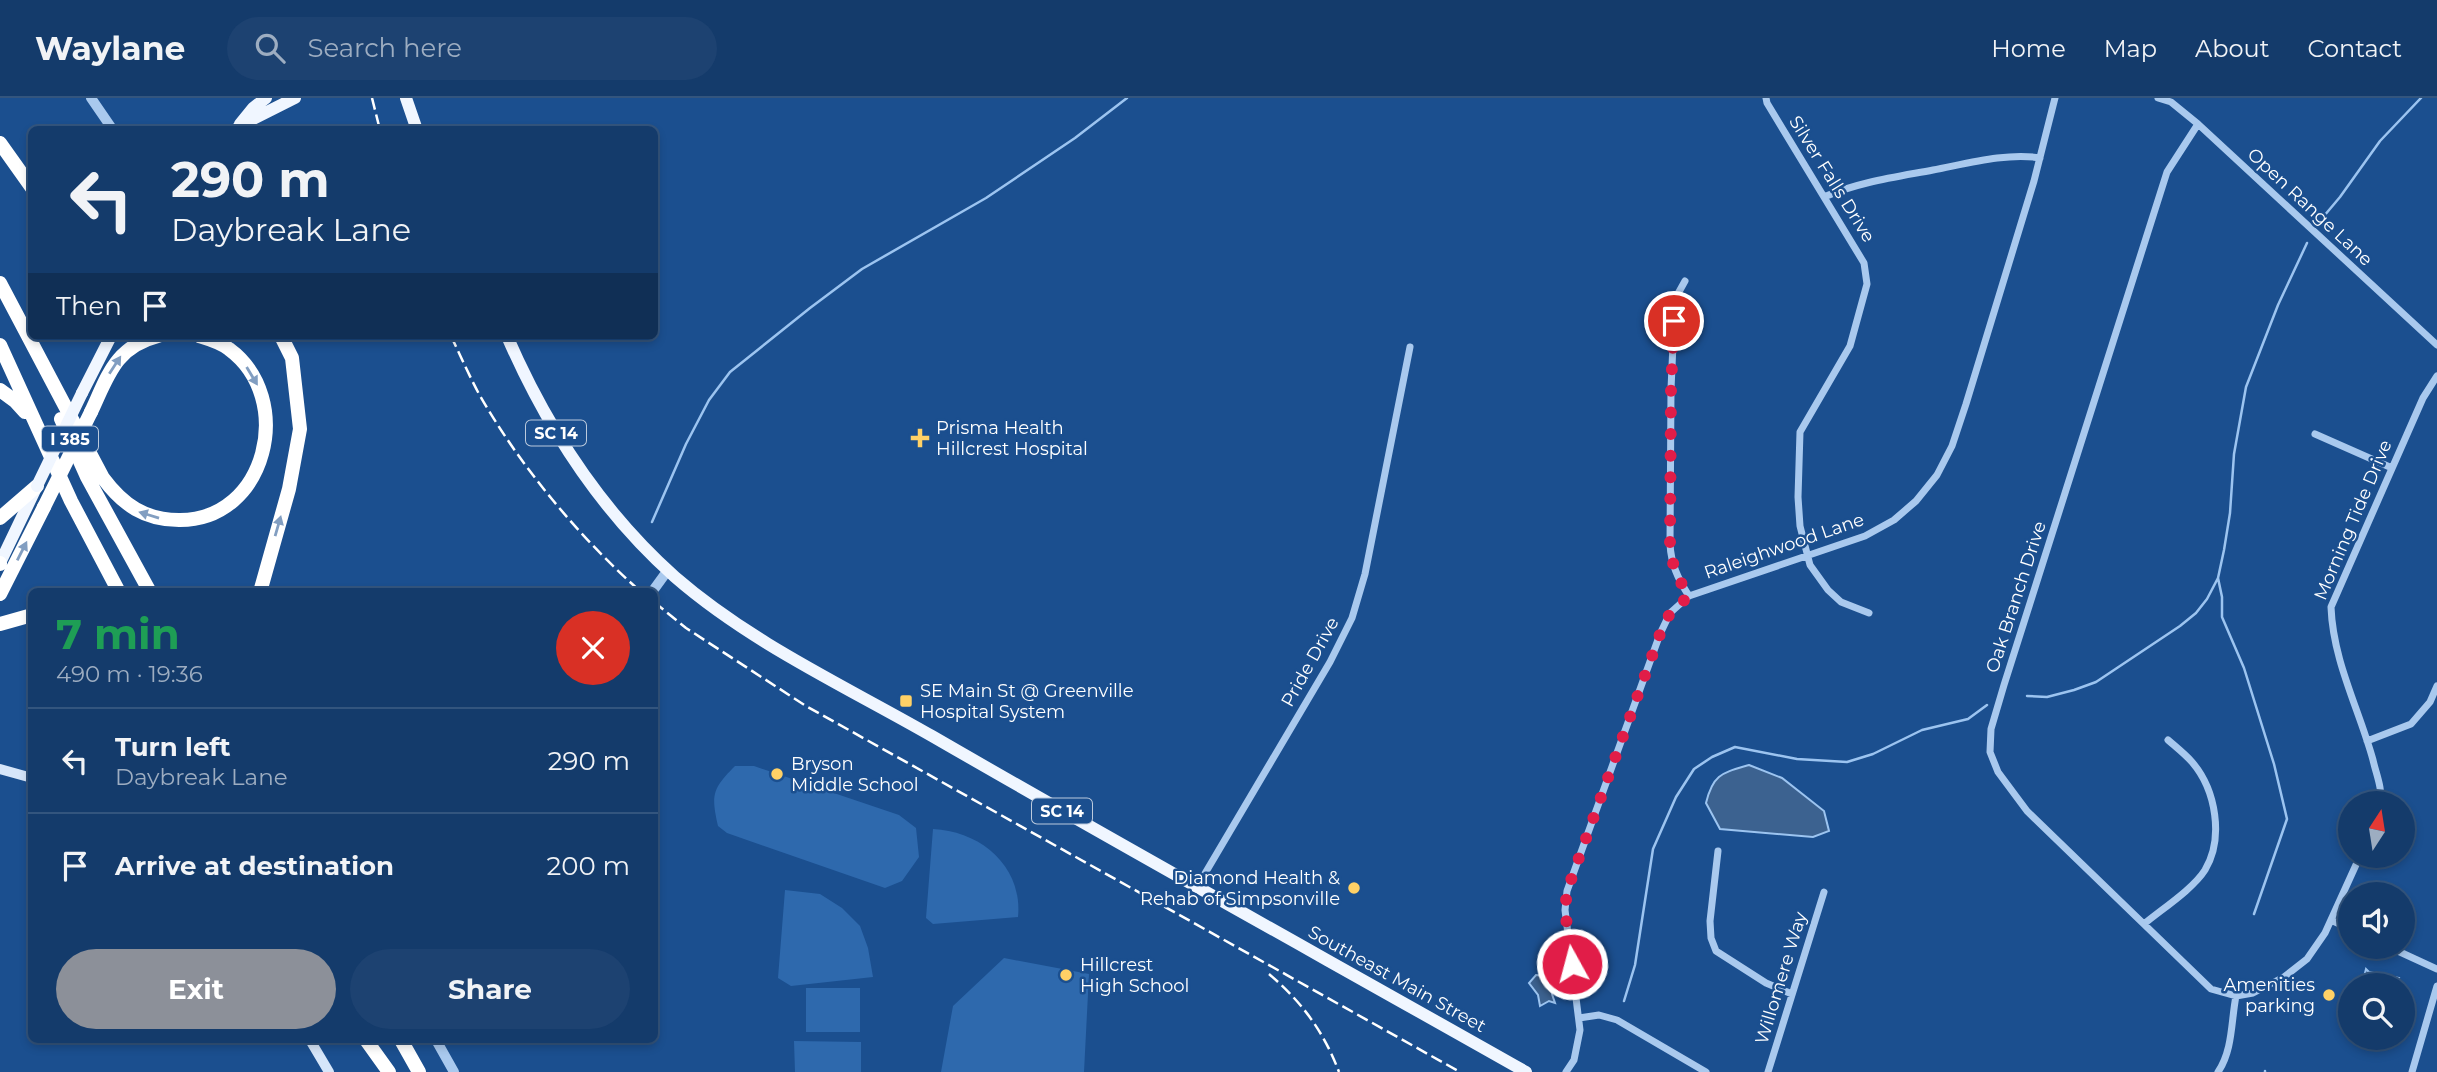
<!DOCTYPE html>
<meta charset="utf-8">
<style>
:root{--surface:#143b6b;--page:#1d4271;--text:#f1f3f6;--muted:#9dadc1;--line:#33557e;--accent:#8c9099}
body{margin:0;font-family:Montserrat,sans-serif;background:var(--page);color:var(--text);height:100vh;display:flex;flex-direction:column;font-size:26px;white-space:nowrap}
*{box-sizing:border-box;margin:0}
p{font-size:23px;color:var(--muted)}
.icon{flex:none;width:38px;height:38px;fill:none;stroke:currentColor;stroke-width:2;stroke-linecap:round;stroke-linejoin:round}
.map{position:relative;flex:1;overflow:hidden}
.panel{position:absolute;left:28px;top:490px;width:630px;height:455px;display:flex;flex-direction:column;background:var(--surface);border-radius:10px;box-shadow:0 4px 10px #0003,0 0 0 2px var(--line)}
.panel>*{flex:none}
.guide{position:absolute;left:28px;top:28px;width:630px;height:214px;border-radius:10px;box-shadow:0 4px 10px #0003,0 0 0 2px var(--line);background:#143b6b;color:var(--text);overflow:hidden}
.needle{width:46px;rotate:12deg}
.controls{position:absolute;left:2338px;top:693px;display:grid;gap:14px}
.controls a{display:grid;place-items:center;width:77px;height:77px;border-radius:50%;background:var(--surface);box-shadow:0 4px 10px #0003,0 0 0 2px var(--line);font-size:35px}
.pin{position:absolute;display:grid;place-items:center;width:60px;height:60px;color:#fff;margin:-30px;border:4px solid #fff;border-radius:50%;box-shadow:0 2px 7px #0007}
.me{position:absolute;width:77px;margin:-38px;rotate:353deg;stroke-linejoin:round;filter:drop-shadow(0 0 5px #0008)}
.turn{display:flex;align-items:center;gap:24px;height:147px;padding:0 28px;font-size:32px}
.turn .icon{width:91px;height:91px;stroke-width:2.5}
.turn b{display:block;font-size:49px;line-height:60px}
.then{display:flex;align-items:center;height:66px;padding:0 28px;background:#0003;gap:14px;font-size:26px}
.round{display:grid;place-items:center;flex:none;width:74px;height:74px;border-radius:37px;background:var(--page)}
.head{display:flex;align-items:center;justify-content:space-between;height:119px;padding:0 28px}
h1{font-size:42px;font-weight:700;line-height:52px;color:#1e9e55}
.cta{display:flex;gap:14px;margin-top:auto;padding:14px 28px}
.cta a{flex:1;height:80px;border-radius:42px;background:var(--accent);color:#fff;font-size:28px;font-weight:700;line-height:80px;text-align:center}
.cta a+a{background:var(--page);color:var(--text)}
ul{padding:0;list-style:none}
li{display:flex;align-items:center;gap:21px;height:105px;padding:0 28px;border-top:2px solid var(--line)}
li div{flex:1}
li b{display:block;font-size:26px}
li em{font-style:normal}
header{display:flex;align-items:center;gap:42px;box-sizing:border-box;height:98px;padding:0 35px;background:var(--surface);border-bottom:2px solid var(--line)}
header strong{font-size:33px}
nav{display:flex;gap:38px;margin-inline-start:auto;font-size:24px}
.search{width:490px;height:63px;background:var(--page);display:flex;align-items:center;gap:18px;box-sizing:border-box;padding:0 24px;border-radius:38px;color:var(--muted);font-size:26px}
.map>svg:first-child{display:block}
.green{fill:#2e69ad}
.water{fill:#3c6290;stroke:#9cc4f0;stroke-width:2}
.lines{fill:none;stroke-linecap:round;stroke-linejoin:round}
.stream{stroke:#9cc4f0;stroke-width:2.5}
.minor{stroke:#a9c9ee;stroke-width:7}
.tertiary{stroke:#a9c9ee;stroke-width:10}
.secondary{stroke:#d6e6fa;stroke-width:10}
.primary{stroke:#f0f6ff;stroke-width:12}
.motorway{stroke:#fff;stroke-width:14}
.rail{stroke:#fff;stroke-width:2.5;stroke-dasharray:12 5;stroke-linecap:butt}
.primary-bridge{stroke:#f0f6ff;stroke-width:12}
.motorway-bridge{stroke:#fff;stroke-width:14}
.oneway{fill:#829ec1}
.route{stroke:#e11d48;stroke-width:12;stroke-dasharray:0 21.6}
.poi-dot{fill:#ffd166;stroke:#1b4f8f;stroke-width:2.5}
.labels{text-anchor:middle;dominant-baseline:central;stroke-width:5;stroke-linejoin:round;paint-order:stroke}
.shield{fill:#1b4f8f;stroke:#bbcadd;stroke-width:2}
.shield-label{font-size:16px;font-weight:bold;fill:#fff}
.street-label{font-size:18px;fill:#fff;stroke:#1b4f8f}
.poi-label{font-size:18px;fill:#fff;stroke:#1b4f8f;text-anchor:start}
</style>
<header>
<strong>Waylane</strong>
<div class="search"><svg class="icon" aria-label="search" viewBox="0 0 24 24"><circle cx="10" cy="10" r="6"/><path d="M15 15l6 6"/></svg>Search here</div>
<nav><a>Home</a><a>Map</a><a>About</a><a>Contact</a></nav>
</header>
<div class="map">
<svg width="2437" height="974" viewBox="0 0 2437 974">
<rect width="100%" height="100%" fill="#1b4f8f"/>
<path class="green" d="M735,668H754L899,717L916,730L919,759L902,783L885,790L727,735L718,728C711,697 712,691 735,668Z
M933,731C981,733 1023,769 1018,819L933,826L926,820Z
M785,792L820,796L842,810L860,828L868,850L873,879L791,888L778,880Z
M1004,860L1089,876L1084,974H941L953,908Z
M806,890H860V934H806Z
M794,943L861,944V974H795Z"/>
<path class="water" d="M1749,667L1782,680L1824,713L1829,733L1813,739L1720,731L1706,705C1713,676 1722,675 1749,667Z
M2366,871L2369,874L2399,880L2397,887H2362Z
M1536,877L1546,878L1551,883L1552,896L1555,905L1549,903L1540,908L1538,897L1529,885Z"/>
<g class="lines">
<path class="stream" d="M2324,118L2340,99L2380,43L2421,0
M652,424L686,346L709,302L730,274L810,210L862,171L986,100L1075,40L1127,0
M2218,480L2222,499V519L2244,570L2274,666L2287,721L2254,816
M2027,598L2047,599L2074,592L2096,584L2180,528L2196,515L2207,501L2218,480L2224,452L2230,415L2234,356L2246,289L2278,207L2307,145
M1624,903L1635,867L1653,751L1676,699L1694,671L1712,659L1735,649L1797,661L1847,664L1873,656L1922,632L1968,621L1987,607
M2265,973V974"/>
<path class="minor" d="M1766,0L1767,5L1864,165L1867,186L1850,248L1800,334L1798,399L1800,428L1810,467L1828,492L1841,504L1869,515
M2158,0L2171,4L2198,26L2437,247
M2198,26L2167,74L2004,587L1991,631L1990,654L1998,674L2027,713L2211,891L2236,898L2253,895L2284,879L2307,861L2325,835L2360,758
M1824,99C1859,84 1896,79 1933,72C1965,66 2008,54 2040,60
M1685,183L1675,201L1671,291L1670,446C1671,466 1678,481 1689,498
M2315,336L2392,370
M2367,643L2411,626L2430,604L2437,588
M2380,705C2383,691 2376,676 2373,662C2359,611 2333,563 2331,509L2423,300L2437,278
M1718,753L1710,823L1711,840L1716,853L1766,885L1792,896
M1197,789L1330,564L1352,520L1365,476L1410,249
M2331,822L2350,831
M2144,826C2162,811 2193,791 2205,772C2224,740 2216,692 2192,664C2185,656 2176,649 2168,642
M2389,849L2437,871
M1579,920L1599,917L1617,922L1706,974
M1566,974L1574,962L1580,932L1565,812L1567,793L1660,536L1670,515L1689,498L1865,438L1894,422L1916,403L1937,377L1952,348L1966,306L2034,83L2055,0
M1768,974L1824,794
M2218,974C2233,952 2231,923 2236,898
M2412,974L2437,888"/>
<path class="tertiary" d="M91,0L113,32
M652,494L668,472
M436,942L454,974"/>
<path class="secondary" d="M0,671L32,680
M310,942L329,974"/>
<path class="primary" d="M406,0L417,32
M240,26L253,10L266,0
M239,28L295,0
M507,238C546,328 601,413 675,479C751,545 845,588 932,638C1129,752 1328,862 1526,974
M82,295L111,238
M0,465L36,390"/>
<path class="motorway" d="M0,45L32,90
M0,185L103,380C123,407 145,422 179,422C267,423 296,300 229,251C220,244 209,241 199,238
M0,247L71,403L119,494
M0,292L15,303L25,314
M91,314C108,278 115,249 158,238
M61,321L87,379L150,494
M0,420L37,388
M0,466V465
M260,494L289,391L300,331L292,260L281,238
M0,496L44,409
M0,526L32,517
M366,942L389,974
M401,942L419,974"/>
<path class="rail" d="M372,0L380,32
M451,238C460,257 469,277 479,296C520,368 579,439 641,494
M654,504L686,530L806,608L1460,974
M1269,876C1302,904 1324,934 1339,974"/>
<path class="primary-bridge" d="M37,388L82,295"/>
<path class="motorway-bridge" d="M44,409L91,314"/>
</g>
<defs><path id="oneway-solid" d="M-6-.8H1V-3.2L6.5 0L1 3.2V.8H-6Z" transform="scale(1.75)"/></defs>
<g class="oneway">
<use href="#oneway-solid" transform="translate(115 267) rotate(-57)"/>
<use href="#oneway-solid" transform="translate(252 278) rotate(59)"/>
<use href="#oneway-solid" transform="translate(149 417) rotate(-163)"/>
<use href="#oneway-solid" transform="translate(278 428) rotate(-74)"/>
<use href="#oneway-solid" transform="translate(22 453) rotate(-63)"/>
</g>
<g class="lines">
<path class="route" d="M1572,866L1565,812L1567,793L1660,536L1670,515L1689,498C1678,481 1671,466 1670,446L1671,291L1674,223"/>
</g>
<g class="poi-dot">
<path d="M916.5 329.5h7v7h7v7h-7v7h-7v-7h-7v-7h7z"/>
<rect x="899" y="596" width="14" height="14" rx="3.5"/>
<circle cx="777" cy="676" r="7"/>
<circle cx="1354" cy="790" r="7"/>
<circle cx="1066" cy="877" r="7"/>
<circle cx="2329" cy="897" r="7"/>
</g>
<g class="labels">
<g class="shield">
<rect x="526" y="322.5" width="60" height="25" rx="5"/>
<rect x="42" y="328.5" width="56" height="25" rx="5"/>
<rect x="1032" y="700.5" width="60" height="25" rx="5"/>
</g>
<g class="shield-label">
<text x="556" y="335">SC 14</text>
<text x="70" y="341">I 385</text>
<text x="1062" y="713">SC 14</text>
</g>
<g class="street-label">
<text transform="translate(1832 81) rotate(58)">Silver Falls Drive</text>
<text transform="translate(2310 109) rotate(43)">Open Range Lane</text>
<text transform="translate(2353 422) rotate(-67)">Morning Tide Drive</text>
<text transform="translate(1784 448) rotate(-19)">Raleighwood Lane</text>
<text transform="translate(2016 499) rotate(-72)">Oak Branch Drive</text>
<text transform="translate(1310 564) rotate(-61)">Pride Drive</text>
<text transform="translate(1781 880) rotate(-73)">Willomere Way</text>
<text transform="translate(1397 881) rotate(29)">Southeast Main Street</text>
</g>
<g class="poi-label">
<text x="936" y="330">Prisma Health<tspan x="936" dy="21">Hillcrest Hospital</tspan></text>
<text x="920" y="593">SE Main St @ Greenville<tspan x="920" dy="21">Hospital System</tspan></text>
<text x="791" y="666">Bryson<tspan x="791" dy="21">Middle School</tspan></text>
<text x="1340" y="780" text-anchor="end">Diamond Health &amp;<tspan x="1340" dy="21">Rehab of Simpsonville</tspan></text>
<text x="1080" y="867">Hillcrest<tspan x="1080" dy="21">High School</tspan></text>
<text x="2315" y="887" text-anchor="end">Amenities<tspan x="2315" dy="21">parking</tspan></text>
</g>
</g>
</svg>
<div class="controls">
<a><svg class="needle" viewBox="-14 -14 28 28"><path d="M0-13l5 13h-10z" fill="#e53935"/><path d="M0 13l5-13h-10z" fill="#9dadc1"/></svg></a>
<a><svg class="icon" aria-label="sound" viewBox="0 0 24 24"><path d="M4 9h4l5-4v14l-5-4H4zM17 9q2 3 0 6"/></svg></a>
<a><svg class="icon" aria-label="search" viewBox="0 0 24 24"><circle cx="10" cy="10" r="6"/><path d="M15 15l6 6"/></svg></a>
</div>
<div class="pin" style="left:1674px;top:223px;background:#d93025"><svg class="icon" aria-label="arrive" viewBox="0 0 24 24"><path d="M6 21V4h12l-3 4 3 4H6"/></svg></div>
<svg class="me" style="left:1572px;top:866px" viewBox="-20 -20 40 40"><circle r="17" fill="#e11d48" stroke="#fff" stroke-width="3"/><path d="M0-11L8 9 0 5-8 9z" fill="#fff"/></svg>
<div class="guide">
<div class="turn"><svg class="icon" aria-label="left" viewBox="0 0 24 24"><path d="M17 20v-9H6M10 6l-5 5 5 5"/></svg><div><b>290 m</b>Daybreak Lane</div></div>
<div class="then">Then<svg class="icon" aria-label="arrive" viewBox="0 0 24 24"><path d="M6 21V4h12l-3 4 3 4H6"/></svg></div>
</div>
<section class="panel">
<div class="head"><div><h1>7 min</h1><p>490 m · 19:36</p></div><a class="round" style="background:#d93025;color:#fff"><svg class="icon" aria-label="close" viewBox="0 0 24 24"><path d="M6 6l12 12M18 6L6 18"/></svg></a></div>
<ul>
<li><svg class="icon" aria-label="left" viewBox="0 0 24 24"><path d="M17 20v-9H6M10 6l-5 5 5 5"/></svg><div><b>Turn left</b><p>Daybreak Lane</p></div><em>290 m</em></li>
<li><svg class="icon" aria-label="arrive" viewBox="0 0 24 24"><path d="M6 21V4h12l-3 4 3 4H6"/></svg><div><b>Arrive at destination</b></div><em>200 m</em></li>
</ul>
<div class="cta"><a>Exit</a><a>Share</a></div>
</section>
</div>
